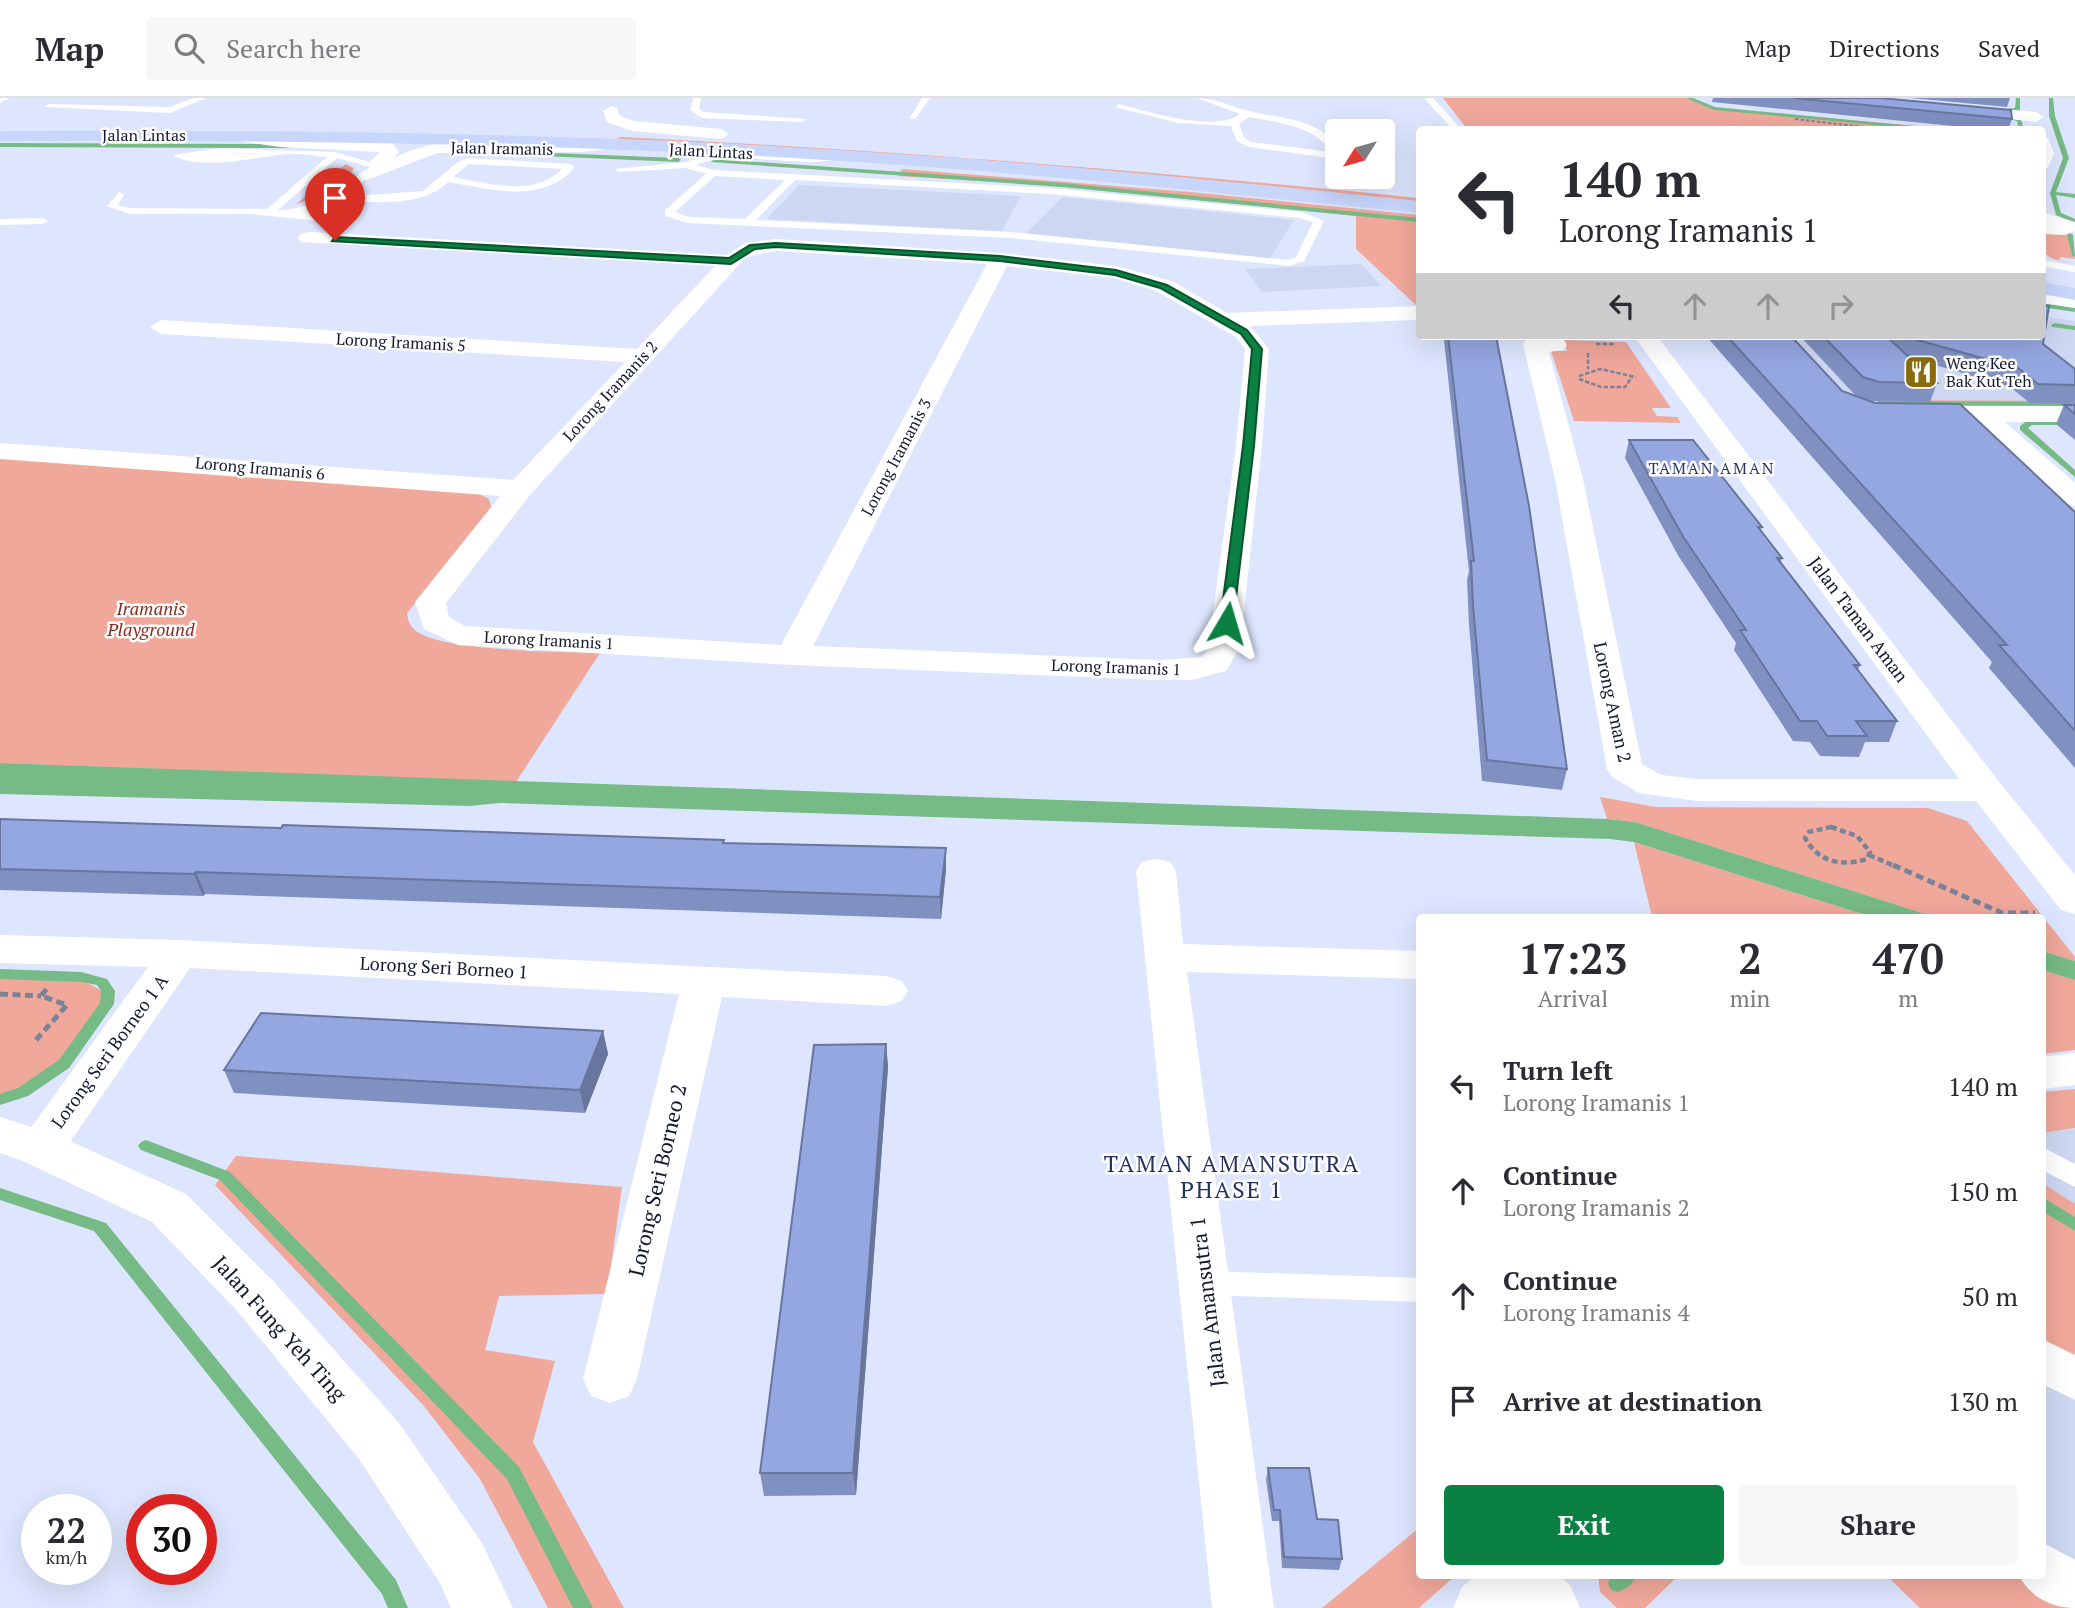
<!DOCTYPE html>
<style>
:root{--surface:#fff;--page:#f7f7f7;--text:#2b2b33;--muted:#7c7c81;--line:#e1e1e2;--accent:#0b8043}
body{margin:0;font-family:"PT Serif",serif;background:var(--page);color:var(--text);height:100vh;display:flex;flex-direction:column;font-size:26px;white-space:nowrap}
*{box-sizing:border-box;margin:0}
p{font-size:23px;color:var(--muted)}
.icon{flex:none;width:38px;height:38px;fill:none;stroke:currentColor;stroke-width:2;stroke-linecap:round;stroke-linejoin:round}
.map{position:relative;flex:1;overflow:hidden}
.panel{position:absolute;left:1416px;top:816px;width:630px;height:665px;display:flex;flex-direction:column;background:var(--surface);border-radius:7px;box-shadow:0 7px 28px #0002}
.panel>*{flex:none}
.guide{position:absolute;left:1416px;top:28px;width:630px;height:214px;border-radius:7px;box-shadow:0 7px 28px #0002;background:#fff;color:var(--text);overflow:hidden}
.needle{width:46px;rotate:233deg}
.tools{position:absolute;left:1325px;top:21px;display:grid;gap:14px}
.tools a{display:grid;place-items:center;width:70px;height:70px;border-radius:7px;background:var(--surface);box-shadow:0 7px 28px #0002;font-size:35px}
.speed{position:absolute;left:21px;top:1396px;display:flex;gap:14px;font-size:35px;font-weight:700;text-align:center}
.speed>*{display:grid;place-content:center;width:91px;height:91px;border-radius:50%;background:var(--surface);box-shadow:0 7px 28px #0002;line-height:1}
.speed small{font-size:18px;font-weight:400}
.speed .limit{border:10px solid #d22;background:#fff;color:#111}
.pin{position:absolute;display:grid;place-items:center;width:60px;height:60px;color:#fff;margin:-72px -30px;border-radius:50% 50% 50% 0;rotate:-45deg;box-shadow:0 0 7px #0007}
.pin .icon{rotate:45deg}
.me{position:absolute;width:77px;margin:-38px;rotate:7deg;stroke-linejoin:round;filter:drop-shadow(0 0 5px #0008)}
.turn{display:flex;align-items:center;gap:24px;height:147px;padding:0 28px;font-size:32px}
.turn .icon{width:91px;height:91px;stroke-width:2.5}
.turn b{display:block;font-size:49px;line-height:60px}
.lanes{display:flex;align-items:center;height:66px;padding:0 28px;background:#0003;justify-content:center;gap:35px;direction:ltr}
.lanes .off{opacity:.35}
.eta{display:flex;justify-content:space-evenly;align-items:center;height:119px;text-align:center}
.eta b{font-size:42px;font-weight:800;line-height:49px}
.primary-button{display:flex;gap:14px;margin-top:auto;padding:14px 28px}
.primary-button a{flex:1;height:80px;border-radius:7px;background:var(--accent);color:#fff;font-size:28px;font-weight:800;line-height:80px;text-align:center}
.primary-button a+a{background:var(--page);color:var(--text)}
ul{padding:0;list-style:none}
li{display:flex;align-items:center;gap:21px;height:105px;padding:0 28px}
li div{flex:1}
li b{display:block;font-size:26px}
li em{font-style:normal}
header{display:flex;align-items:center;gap:42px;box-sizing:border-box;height:98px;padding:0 35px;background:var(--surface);border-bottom:2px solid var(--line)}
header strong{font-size:33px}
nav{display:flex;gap:38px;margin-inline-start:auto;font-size:24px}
.search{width:490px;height:63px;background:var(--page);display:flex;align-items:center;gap:18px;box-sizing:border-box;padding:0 24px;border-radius:7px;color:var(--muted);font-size:26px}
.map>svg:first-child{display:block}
.built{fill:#ced7f2}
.green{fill:#f0a89b}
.water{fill:#76ba85}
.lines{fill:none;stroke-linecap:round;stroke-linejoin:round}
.stream{fill:#76ba85;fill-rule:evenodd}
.path-far3{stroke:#7b8399;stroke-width:2;stroke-dasharray:3.5 2;stroke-linecap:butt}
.path-far2{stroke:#7b8399;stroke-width:2.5;stroke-dasharray:4.5 2;stroke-linecap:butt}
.path-far1{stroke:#7b8399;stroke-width:4.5;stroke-dasharray:6 3.5;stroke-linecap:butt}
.path{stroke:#7b8399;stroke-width:5;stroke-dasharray:8 4.5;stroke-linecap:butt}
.service{fill:#fff;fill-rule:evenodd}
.pedestrian{fill:#fff;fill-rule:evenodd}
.minor{fill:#fff;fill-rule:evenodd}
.tertiary{fill:#fff;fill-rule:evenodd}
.trunk{fill:#c8d6fc;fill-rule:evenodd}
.wall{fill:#7f90c1}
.shaded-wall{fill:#68759d}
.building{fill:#94a7e0;stroke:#68759d;stroke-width:2}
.route{fill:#0b8043;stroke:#07532c;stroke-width:2}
.labels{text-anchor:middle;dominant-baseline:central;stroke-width:5;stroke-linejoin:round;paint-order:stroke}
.far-street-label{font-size:16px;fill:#13192e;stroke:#fff}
.far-poi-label{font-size:16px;fill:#13192e;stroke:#fff;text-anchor:start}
.far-neighbourhood-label{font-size:16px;letter-spacing:2px;fill:#263262;stroke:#fff}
.park-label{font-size:18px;font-style:italic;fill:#8b2a1e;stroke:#fff}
.street-label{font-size:18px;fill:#13192e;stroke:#fff}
.near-street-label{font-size:21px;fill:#13192e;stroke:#fff}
.near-neighbourhood-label{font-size:23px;letter-spacing:2px;fill:#263262;stroke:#fff}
</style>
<header>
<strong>Map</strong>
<div class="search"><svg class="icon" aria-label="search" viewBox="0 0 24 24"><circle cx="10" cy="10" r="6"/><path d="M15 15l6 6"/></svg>Search here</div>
<nav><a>Map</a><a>Directions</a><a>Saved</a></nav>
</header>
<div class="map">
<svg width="2075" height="1510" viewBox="0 0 2075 1510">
<rect width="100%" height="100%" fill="#dde6fe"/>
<path class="built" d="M799,87L1021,98L1002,133L767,121Z
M1063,99L1294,122L1270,160L1026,135Z
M1362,166L1381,188L1262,194L1245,171Z
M2042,218L2075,223V316L1853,309L1783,238H2042Z
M2075,1031V1510H1920L1886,1477H2042V1035Z"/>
<path class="green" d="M1443,0H1688L1714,10L1952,31H1467Z
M621,39C888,52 1154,73 1419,100V105L972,61L617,41Z
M346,66L354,70C342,91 319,100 296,106Z
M902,71L1191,94L1419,117V210L1356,151V118L1061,88L898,78Z
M2042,134L2070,137L2075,161L2061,159L2059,162L2075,166C2048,160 2042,162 2042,134Z
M1564,242L1626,244L1671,310H1652L1657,318L1677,319L1681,325L1574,323L1551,253H1567Z
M1885,302L2075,303V309L1891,308L1875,303Z
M0,359L475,394L489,401L492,412L407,515C408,523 410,528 416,533C444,554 561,553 600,555L516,684L0,665Z
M1600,699L1656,709L1928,710L1967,723L2075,859V863L2042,853V819H1935L1635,724L1607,721Z
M1634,744L1872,819H1652Z
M2042,872L2075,882V952L2042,956Z
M0,879C27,880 85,875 103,895L102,907C89,925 76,952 59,966C46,978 17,999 0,997Z
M2075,991V1030L2042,1035V994Z
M236,1058L622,1089L607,1196L499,1198L485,1252L555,1263L533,1344L624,1510H548L480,1381L424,1308L215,1087Z
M2042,1085L2075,1106V1282L2042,1261Z
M1419,1430V1477H1456L1419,1510H1322Z
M1598,1477H1679L1645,1510H1617L1600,1494Z
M1886,1477H2042L2075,1510H1920Z"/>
<path class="water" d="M0,665L1607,721L1635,724L1935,819H1872L1634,744L1610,741L500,705L469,708L0,696Z
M2042,853L2075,863V882L2042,872Z"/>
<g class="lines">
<path class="stream" d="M1686,0H1693L1715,9L1954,32H1930L1714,12Z
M2016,0H2020V13L1996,12L2015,10Z
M2049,0H2053L2055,18L2069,60L2056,94L2075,96V100L2056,97L2061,115L2075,121V125L2056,117L2050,95L2063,60L2049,18Z
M2007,17L2021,21L2024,32H2019L2017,23L2005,20Z
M0,45L288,46L291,48L288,50L0,49Z
M479,52L678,60L681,62L678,64L477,55Z
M713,61L1062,85L1419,120V124L1062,89L711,64Z
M2070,135L2073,137L2075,159L2072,157L2067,137Z
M2042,205L2075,210V214L2042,209Z
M2055,225L2075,228V232L2052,229L2051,227Z
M1878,303L2075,304V308L1881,307L1877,305Z
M2027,323H2075V327H2032L2028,330L2075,372V379L2020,332V328Z
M0,871L81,874L107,881L115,893L114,906L69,970L28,998L0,1007V996L18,990L59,962L100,905L101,893L97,887L81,884L0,881Z
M146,1042L230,1074L519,1369L593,1510H573L507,1381L220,1082L141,1052L138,1048L141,1044Z
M0,1090L106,1125L396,1482L408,1510H388L382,1496L94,1133L0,1102Z
M2042,1099L2075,1119V1133L2042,1113Z
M1613,1477H1637C1633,1486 1627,1491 1618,1494L1611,1492L1608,1485Z"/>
<path class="path-far3" d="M1795,21L1889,32"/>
<path class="path-far2" d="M1596,246H1615
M1588,255V271
M1579,278L1600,271L1636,279
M1579,281L1601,289H1625L1632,279"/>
<path class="path-far1" d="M1831,729L1857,738L1870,754L1867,761C1842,769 1818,764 1805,740L1809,734Z
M1869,757L1897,769"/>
<path class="path" d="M1893,767L2002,815H2035
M0,896L41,898
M36,942L67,907L41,898L49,888"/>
<path class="service" d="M0,0H9L0,5Z
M194,0H206L170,15L45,9L49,6L169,9Z
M693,0H701L699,11L704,14L807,21L803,24L702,20L690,12Z
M922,0H930L915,21H909Z
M1197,0C1216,0 1231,9 1249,13C1278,21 1337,21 1337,61L1249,49L1237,43L1231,28L1178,25L1115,9L1119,6C1148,14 1216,35 1240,16ZM1249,19C1280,25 1312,27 1332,54L1251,44L1244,39L1239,26Z
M1424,0H1433L1462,32H1453Z
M220,50L335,54L380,67V71L341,99L423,93L458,64L468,60L570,66L575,69C543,107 491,91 448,84C424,107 389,104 358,104L361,112L340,121L320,123L250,116H129L107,108L119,94L124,97L118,107L130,110L267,111L327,59C314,58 300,55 288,56C259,58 198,74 173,57ZM249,55H265L200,57ZM337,60L370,69C343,88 310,113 278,112ZM469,66L562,71C534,100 488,85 453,79ZM339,105H347L351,109L328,117L305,114Z
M757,55L836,56L841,59C818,73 732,50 696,67L714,72L1050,90L1302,114L1324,123L1304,163L1289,168L1010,140L688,125L665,118V112L706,76L686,70L620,74L615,71L685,64L715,56ZM715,78L785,82L745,121L689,119L675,114ZM795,82L1050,96L1300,120L1313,124L1296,159L1288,162L1010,134L756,122Z
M1337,77L1346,79L1339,86H1331Z
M0,121L43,120L48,123L43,126L0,127Z
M2042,162L2075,168V174L2042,168Z
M2042,1049L2075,1066V1089L2042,1072Z
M1206,1173L1419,1180V1204L1206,1197L1196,1193L1192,1185L1196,1177Z"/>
<path class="pedestrian" d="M2042,1241L2075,1257V1302L2042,1286Z
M2042,1444L2075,1462V1510C2053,1510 2029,1499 2019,1477H2042Z"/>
<path class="minor" d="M1959,7L2036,14L2044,19L2036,24L1953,15V9Z
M236,33L280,39L387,44L393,45L399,54L394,60C457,28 533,48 601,42L610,47L601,52L580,54L437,55L367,82L358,77L369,71V64L380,54L280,49L230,42L228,38L230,34Z
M2042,39L2048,40L2054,55L2048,70L2042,71Z
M2042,114L2075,124V133L2064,137L2042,136Z
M308,134L726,157L746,145L776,141L1000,155L1116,168L1172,183L1227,215L1419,208V222L1250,228L1269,251L1262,348L1240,550L1226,573L1192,582H1160L792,567L458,547L424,531L415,504L500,398L0,361V345L513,382L625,264L161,236L150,229L161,222L637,251L715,168L301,144L298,140L301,136ZM776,153L987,166L781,547L465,528L449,519L446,505L530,397L746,159ZM1007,168L1114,180L1156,193L1236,239L1245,251L1236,348L1208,550L1202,559L1160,562L813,548Z
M2042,192L2075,196V210L2042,205Z
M1562,238L1567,247L1563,252L1549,254L1583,381L1642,666L1661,677L1697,681H1959L1634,238H1657L1999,684L2075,777V816L2061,812L1976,703H1697L1639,695L1612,679L1607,671L1555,381L1523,246L1527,241Z
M1920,308H2075V324H2005L2075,385V408L2065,406L1975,324L1911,321L1907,316L1911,311Z
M1156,761L1170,764L1176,773L1183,846L1419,853V881L1187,874L1274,1510H1212L1136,773L1142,764Z
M0,837L179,842L887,878L902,883L908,893L902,903L887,908L722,899L637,1281L629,1298L610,1305L591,1298L583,1281L679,896L190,870L57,1063L40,1068L23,1063L16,1050L148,869L0,865Z
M2075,955V987L2042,991V959Z
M1476,1477H1560L1571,1489L1580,1510H1453L1462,1489Z"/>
<path class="tertiary" d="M611,8L617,10L620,18L634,23L721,31L729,36L721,41L632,33L607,24L603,13Z
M0,1019L57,1037L186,1096L273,1183L399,1325L482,1445L513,1510H451L440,1485L359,1361L237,1213L152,1124L23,1063L0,1055Z"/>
<path class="trunk" d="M0,33C245,32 491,34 736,46C964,58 1192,79 1419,103V115C1232,97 1045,76 857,64C572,45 286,42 0,43Z
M2042,184L2075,190V202L2042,196Z"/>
</g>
<path class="wall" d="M1713,0H1880L2012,21L2008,32H1993L1712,4Z
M1910,0H2010L2007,9Z
M1445,238H1496L1567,671L1562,692L1482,683L1469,527L1467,482L1469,473L1444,242Z
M1706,238H1791L1842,293L2075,414V670L1989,570L1992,564Z
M1800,238H2042L2043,246L2075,271V306L2030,305L2010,289L1911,260L1937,285L1930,304L1872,303L1856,298Z
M2064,307H2075V342L2056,326Z
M1629,342L1762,429L1761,432L1782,460L1781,464L1860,567L1858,572L1897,623L1889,644H1865L1859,659L1820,658L1810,644L1793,643L1734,552L1736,545L1679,459L1625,360Z
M0,721L724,745L946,750V771L941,821L205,796L203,798L0,792Z
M603,933L608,956L585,1015L234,995L224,972Z
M886,946L888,969L856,1397L764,1398L760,1375Z
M1268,1370L1317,1421L1342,1461L1339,1472L1282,1470L1279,1423H1272L1266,1382Z"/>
<path class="shaded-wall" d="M946,750V771L941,821L940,799Z
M196,774L205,796L203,798L194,776Z
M603,933L608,956L585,1015L580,992Z
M886,946L888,969L856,1397L853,1375Z"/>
<path class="building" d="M1793,0H1880L2011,12L2012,21Z
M2042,207L2049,208L2043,246L2075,271V287L2038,286L2018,270L1903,238H2042Z
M1448,238H1496L1529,408L1567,671L1487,662L1473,508L1471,463H1474Z
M1727,238H1791L1842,293L1875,305L1960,306L2075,414V633L1999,547H2007Z
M1823,238H1886L1937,285L1879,284L1863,279Z
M2064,307H2075V316Z
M1629,342H1693L1762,429H1758L1782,460H1777L1860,567H1854L1897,623H1856L1867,638H1827L1817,623H1800L1740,532H1746L1684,440Z
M0,721L281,730L283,727L724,742L723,745L946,750L940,799L196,774L194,776L0,771Z
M261,915L603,933L580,992L224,972Z
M886,946L853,1375H760L814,947Z
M1268,1370H1309L1317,1421L1338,1422L1342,1461L1284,1459L1280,1412H1274Z"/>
<path class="route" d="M335,139L729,160L750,147L776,145L1000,158L1116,172L1167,187L1247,232L1262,251L1254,348L1233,525L1227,529L1220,525L1243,348L1252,251L1241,236L1160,190L1115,177L1000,163L776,149L755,151L731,166L332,143Z"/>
<defs>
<g id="restaurant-square" transform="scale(1.75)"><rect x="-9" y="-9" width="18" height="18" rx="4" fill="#896d0d" stroke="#fff"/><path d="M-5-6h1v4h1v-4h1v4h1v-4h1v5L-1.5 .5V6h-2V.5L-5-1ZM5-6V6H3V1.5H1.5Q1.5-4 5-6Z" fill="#fff"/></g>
</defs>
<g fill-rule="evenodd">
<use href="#restaurant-square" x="1921" y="274"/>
</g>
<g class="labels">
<g class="far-street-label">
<text x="144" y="37">Jalan Lintas</text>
<text transform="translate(502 50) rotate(1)">Jalan Iramanis</text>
<text transform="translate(711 53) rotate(3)">Jalan Lintas</text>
<text transform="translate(401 244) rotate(3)">Lorong Iramanis 5</text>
<text transform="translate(610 293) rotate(-47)">Lorong Iramanis 2</text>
<text transform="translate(896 359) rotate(-62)">Lorong Iramanis 3</text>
<text transform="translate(260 370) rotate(5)">Lorong Iramanis 6</text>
<text transform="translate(549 542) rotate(3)">Lorong Iramanis 1</text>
<text transform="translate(1116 569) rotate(2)">Lorong Iramanis 1</text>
</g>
<g class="far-poi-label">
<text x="1946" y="265">Weng Kee<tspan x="1946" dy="18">Bak Kut Teh</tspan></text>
</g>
<g class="far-neighbourhood-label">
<text x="1712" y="370">TAMAN AMAN</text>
</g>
<g class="park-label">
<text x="151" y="510">Iramanis<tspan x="151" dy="21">Playground</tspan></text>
</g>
<g class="street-label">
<text transform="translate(1859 521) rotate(53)">Jalan Taman Aman</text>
<text transform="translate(1613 604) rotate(78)">Lorong Aman 2</text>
<text transform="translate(444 869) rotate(3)">Lorong Seri Borneo 1</text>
<text transform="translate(109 953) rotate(-54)">Lorong Seri Borneo 1 A</text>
</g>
<g class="near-street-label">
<text transform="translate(657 1082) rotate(-77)">Lorong Seri Borneo 2</text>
<text transform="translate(1207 1204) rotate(-97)">Jalan Amansutra 1</text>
<text transform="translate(280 1230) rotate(48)">Jalan Fung Yeh Ting</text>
</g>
<g class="near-neighbourhood-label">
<text x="1232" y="1065">TAMAN AMANSUTRA<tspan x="1232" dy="26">PHASE 1</tspan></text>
</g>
</g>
</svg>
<div class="tools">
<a><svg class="needle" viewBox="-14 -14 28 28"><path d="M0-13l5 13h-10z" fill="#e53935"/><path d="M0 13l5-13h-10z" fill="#7c7c81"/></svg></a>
</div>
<div class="speed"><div>22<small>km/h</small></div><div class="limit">30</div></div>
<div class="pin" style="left:335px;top:142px;background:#d93025"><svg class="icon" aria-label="arrive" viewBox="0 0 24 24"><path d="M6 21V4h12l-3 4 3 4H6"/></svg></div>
<svg class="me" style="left:1227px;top:525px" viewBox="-20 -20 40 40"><path d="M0-17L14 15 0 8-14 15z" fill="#0b8043" stroke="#fff" stroke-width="4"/></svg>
<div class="guide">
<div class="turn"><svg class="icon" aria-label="left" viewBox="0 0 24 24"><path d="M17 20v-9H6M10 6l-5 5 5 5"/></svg><div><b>140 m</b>Lorong Iramanis 1</div></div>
<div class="lanes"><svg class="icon" aria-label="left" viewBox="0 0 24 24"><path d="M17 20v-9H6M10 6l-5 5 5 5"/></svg><svg class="icon off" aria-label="ahead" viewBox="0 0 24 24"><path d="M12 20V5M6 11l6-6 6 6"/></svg><svg class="icon off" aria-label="ahead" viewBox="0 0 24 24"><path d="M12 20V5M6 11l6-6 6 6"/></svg><svg class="icon off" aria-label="right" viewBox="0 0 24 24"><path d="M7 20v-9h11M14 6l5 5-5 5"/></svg></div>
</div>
<section class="panel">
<div class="eta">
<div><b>17:23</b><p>Arrival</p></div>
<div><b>2</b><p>min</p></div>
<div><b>470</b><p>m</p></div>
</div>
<ul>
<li><svg class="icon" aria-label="left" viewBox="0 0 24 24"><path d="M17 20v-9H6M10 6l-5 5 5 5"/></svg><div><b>Turn left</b><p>Lorong Iramanis 1</p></div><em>140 m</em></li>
<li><svg class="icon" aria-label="ahead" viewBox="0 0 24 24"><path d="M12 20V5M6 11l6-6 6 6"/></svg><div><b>Continue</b><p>Lorong Iramanis 2</p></div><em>150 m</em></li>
<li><svg class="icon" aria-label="ahead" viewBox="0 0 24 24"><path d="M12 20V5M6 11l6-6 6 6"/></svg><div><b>Continue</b><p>Lorong Iramanis 4</p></div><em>50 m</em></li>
<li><svg class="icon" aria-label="arrive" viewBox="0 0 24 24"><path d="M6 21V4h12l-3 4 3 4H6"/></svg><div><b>Arrive at destination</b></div><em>130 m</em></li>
</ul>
<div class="primary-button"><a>Exit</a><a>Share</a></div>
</section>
</div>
